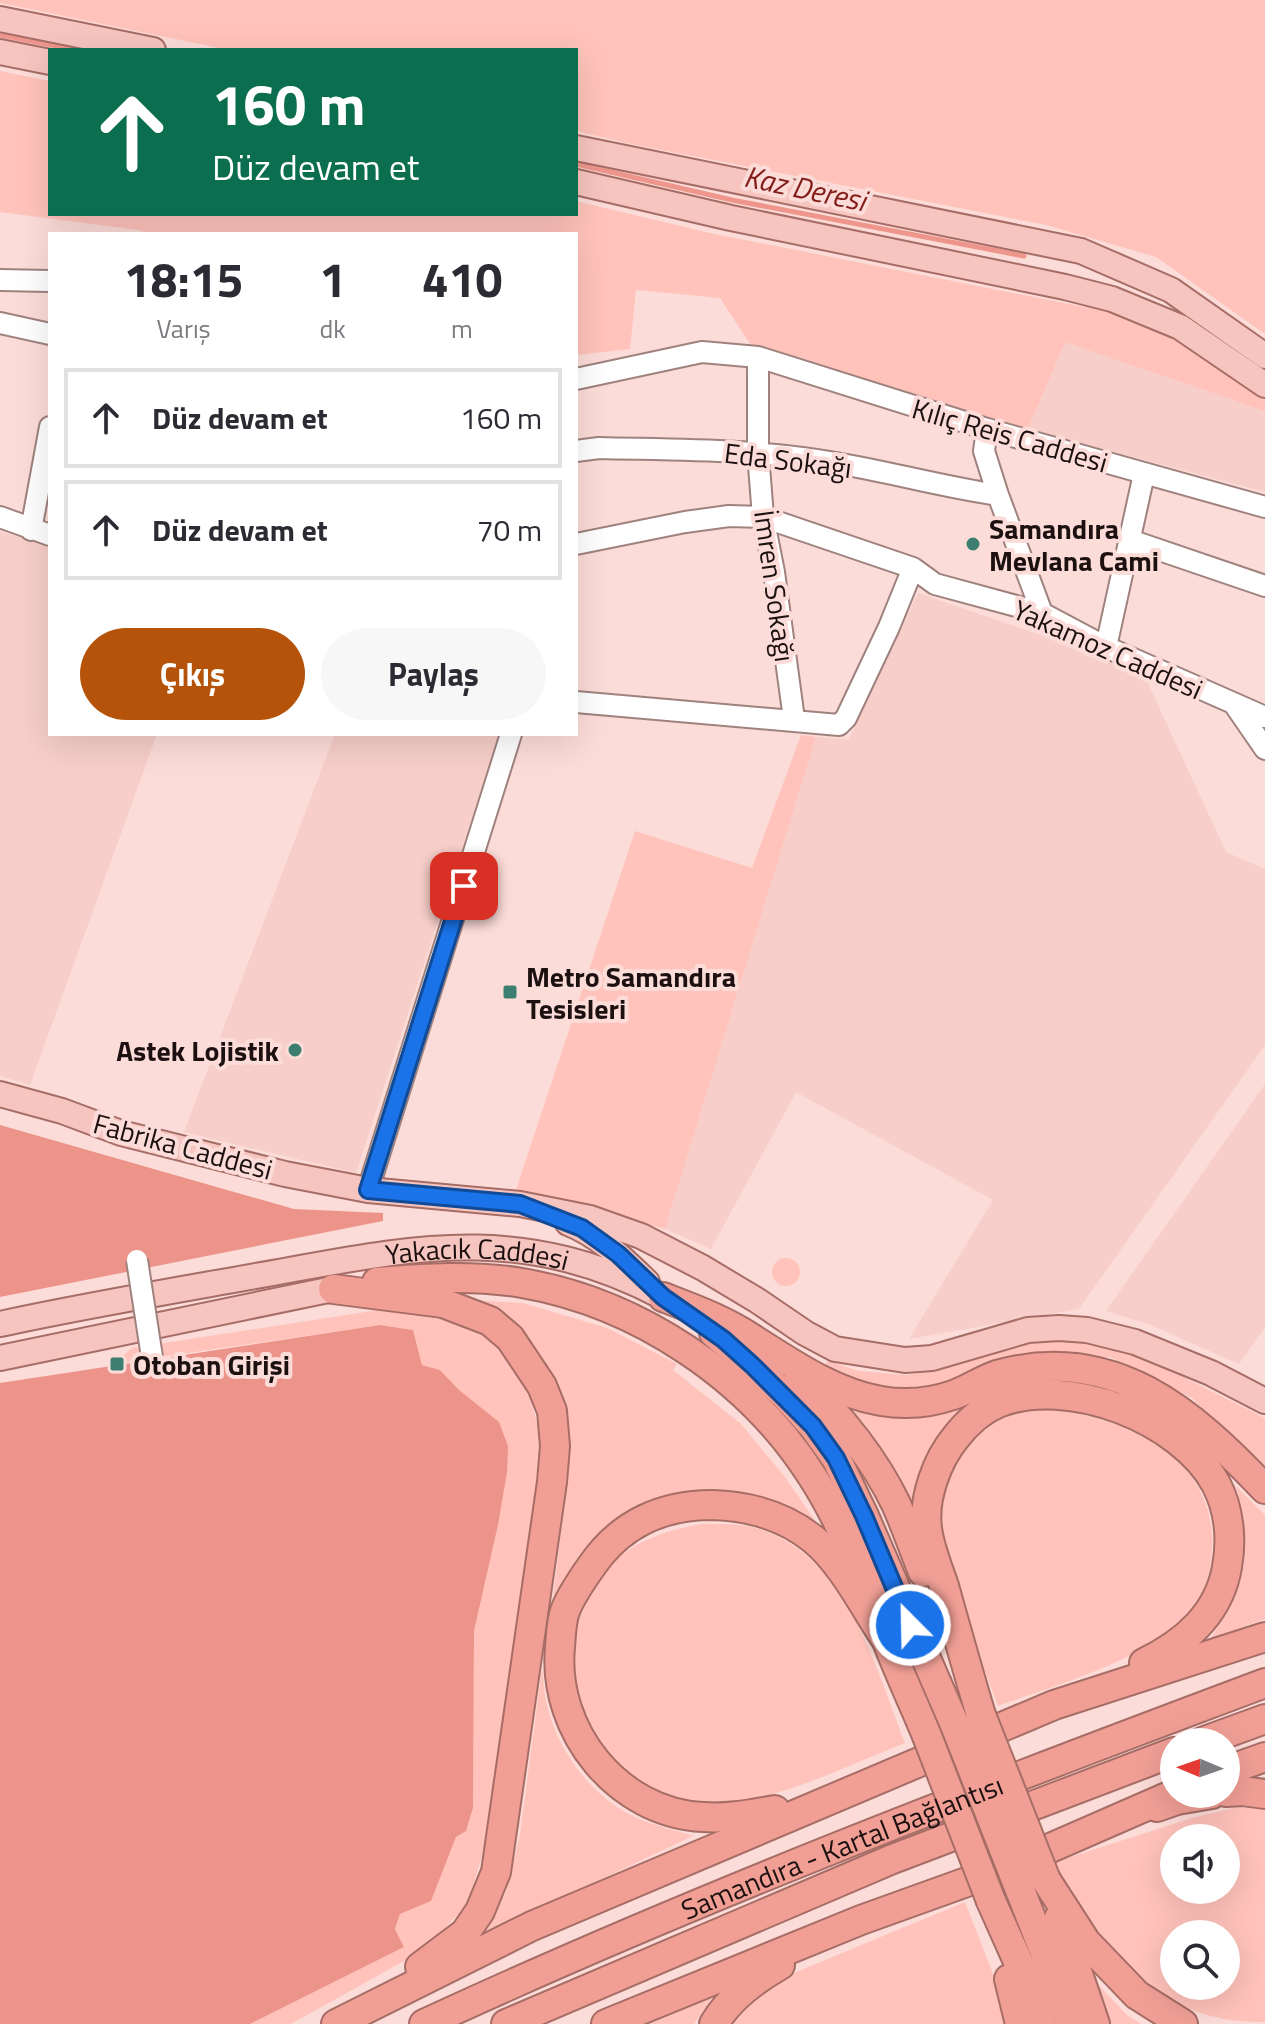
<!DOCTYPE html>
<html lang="tr">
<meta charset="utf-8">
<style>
:root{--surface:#fff;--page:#f7f7f7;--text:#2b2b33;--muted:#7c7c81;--line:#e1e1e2;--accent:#b45309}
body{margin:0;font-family:"Titillium Web",sans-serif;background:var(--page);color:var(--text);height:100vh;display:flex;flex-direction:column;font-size:30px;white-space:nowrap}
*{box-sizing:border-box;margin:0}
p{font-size:26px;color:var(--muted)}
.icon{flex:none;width:44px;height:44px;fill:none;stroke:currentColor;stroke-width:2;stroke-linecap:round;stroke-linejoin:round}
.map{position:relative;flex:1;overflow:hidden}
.details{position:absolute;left:48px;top:232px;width:530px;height:504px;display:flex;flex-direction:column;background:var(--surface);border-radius:0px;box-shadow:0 8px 32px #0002}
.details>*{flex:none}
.guide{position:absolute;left:48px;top:48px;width:530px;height:168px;border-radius:0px;box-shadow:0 8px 32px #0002;background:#0b6e4f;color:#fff;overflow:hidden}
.needle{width:52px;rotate:272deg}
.tools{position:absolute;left:1160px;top:1728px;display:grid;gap:16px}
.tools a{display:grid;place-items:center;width:80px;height:80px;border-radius:50%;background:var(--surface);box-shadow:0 8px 32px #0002;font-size:40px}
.pin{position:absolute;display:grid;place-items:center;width:68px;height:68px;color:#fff;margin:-34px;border-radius:16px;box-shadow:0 4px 12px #0006}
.me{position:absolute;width:88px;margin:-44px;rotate:337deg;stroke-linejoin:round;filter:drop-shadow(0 0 6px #0008)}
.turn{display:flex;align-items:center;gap:28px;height:168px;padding:0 32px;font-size:36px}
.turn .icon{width:104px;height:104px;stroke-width:2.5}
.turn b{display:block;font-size:56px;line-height:68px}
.eta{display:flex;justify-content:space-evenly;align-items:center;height:136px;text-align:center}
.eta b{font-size:48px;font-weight:700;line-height:56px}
.action{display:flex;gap:16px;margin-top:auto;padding:16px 32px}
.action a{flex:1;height:92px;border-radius:48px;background:var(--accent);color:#fff;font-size:32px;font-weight:700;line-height:92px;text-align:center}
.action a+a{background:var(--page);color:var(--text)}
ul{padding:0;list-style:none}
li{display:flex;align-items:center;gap:24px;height:100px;margin:0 16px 12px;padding:0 16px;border:4px solid var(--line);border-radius:0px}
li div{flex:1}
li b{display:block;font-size:30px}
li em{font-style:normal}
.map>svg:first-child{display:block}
.built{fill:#f7cec9}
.green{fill:#ffc3bb;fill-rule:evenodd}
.forest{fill:#ed948a}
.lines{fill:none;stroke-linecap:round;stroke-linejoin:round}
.stream{stroke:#ee968b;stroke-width:5}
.minor-casing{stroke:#9f827e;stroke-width:24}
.major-casing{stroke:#a66d66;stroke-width:28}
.highway-casing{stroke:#a66d66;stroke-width:32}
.minor{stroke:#fff;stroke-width:20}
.major{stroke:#f7c5bf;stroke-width:24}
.highway{stroke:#f19f95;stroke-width:28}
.minor-bridge-casing{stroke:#9f827e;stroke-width:24;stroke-linecap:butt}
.highway-bridge-casing{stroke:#a66d66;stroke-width:32;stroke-linecap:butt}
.minor-bridge{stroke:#fff;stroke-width:20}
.highway-bridge{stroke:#f19f95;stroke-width:28}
.route-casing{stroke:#114b97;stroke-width:20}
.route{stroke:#1a73e8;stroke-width:14}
.poi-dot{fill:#3c7e6f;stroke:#fcdcd8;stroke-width:3}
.labels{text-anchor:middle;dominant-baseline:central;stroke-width:8;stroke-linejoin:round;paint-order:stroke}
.street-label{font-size:28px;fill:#1c1110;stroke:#fcdcd8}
.poi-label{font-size:28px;font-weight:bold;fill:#1c1110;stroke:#fcdcd8;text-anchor:start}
.water-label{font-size:30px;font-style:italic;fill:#831d1a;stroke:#fcdcd8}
</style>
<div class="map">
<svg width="1265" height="2024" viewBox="0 0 1265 2024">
<rect width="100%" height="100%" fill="#fcdcd8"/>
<path class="built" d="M1065,341L1265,411V492L1028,429Z
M0,532L50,545V734H157L30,1085L0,1076Z
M918,593L1073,646L1145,677L1226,852L1265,869V1045L1079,1309L909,1339L993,1200L796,1092L711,1249L665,1229L816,737L849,739Z
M335,734H499L356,1173L184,1132Z
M1265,1084V1327L1239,1364L1148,1324L1106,1311Z"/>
<path class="green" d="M0,0H1265V334L1156,257L1046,225L631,144L576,131V50H229L0,3Z
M0,71L50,81V214H576V201L710,233L1150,320L1265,399V411L1065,342L1028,429L754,350L720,298L636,290L630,349L576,355V234H152L138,230L0,212Z
M801,735L816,737L665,1229L516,1190L635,831L752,868Z
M772 1272a14 14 0 1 1 28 0a14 14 0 1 1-28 0Z
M474,1300L523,1303L607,1328L677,1364L673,1370L741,1424L785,1477L829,1541L751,1502L611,1525L587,1547L590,1552L551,1613L565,1501L568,1426Z
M404,1306L476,1327L523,1374L542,1440L496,1809L467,1906L420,1952L291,2024H250L404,1947L395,1929L400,1914L431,1901L456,1837L466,1831L473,1808L474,1631L498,1525L459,1390L440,1370L422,1365L413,1330L380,1325L113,1364L132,1348Z
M1073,1338L1119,1345L1265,1418V1471L1192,1398L1110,1357L1019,1354L945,1384L908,1395L850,1386L821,1370L828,1361L859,1371L907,1375L944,1369L1016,1343Z
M973,1402L914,1519L835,1403C890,1418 918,1421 973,1402Z
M1050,1409C1126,1418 1217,1457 1212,1548C1211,1572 1205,1596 1188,1615C1151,1658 1051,1687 998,1706C981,1660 962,1613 949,1566C946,1555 940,1542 940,1530C937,1484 959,1438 1001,1418C1016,1411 1034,1410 1050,1409Z
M1236,1486L1265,1515V1619L1210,1639C1249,1580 1252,1555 1236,1486Z
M701,1524C722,1524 742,1523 762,1530C847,1558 876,1668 905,1743C848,1765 756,1812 696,1803C627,1793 579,1740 573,1672C572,1663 569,1651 570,1642C572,1631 580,1618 584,1608C590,1594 598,1577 608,1566C633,1541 668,1530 701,1524Z
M542,1668C544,1680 544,1693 547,1705C558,1752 593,1799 639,1819C656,1826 675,1830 693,1836L477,1938L506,1893L520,1835Z
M1238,1807L1265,1809V2022C1192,2024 1137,1988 1093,1931C1086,1922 1077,1912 1071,1902C1064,1890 1060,1875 1055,1862L1192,1818ZM1174,1838H1226V1890H1174ZM1174,1934H1226V1986H1174Z
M965,1902L1007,2010L1009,2024H725L755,1996L782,1978Z
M1091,1977L1127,2015L1141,2024H1107Z
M713,1996L694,2024H646Z"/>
<path class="forest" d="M0,1125L294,1209L383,1213V1221L0,1297Z
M380,1325L413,1330L422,1365L440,1370L459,1390L499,1422L508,1446L507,1472L498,1525L474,1631L473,1808L466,1831L456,1837L431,1901L400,1914L395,1929L404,1947L250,2024H0V1383Z"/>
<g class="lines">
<path class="stream" d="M0,35L77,50
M576,164L732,200L1024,256"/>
<g class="minor-casing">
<path id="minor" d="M0,280L50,281
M0,323L50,334
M758,357V453L763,517L774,572L794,719
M576,379L702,352L758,357L987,429L1265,507
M987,429L984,451L998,495L1042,613
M576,451L599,448C678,450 758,449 836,463C890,472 943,487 998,495
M0,517L50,535
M31,530L50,427
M1130,540L1265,586
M576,544L685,522L729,516L763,517L913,568
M1106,647L1144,474
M576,702L839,725L846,718L889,627L913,568L935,584L1042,613L1106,647L1265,717
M1234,704L1265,749
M368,1190L511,734"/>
</g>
<g class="major-casing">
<g id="major">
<path d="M0,19L153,50"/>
<path d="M0,52L50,62"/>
<path d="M576,148L1081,251L1171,290L1265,356"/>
<path d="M576,182L731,218L1065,287L1112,299L1180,327L1265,385"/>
<path d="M0,1094L62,1111L121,1133L285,1174L368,1190L520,1204L590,1218L641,1236L703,1268L758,1301L805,1333L835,1349L905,1360L932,1358L1028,1330L1059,1328L1087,1330L1135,1342L1211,1373L1265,1401"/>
<path d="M568,1223C599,1235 623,1259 647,1282"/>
<path id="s1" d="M0,1324C83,1306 166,1292 250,1277C404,1250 515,1219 663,1297"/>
<path d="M0,1358L333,1289"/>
</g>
</g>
<g class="highway-casing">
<g id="highway">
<path d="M377,1282C425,1278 474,1275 522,1283C638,1303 749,1377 812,1476C845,1527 865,1584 887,1641C899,1673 914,1704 927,1736"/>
<path d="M333,1289L443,1303L490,1321L510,1338L542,1386L552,1411L555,1446L552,1482L496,1872L480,1911L465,1933L420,1967"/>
<path d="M663,1297C689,1307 716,1317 740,1331C784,1358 829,1392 881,1401C905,1405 930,1403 953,1395C968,1390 982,1380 997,1375C1112,1342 1192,1412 1265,1489"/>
<path d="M714,1333L785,1395L813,1426L836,1458L864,1516L955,1725"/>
<path d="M799,1377C838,1414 872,1454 896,1504C906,1526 914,1550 923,1572"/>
<path d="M981,1715C968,1672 956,1629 944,1586C938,1568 929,1547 927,1528C923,1498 937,1460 956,1437C967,1423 981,1410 998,1403C1067,1375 1181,1419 1216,1484C1229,1509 1232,1539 1227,1567C1219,1614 1185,1643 1144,1663"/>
<path d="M1202,1742L1265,1719"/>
<path d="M1226,1771L1265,1757"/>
<path d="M1226,1792L1242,1791L1265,1794"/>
<path d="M1157,1807L1177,1800L1212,1794"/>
<path d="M775,1810C752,1814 728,1819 703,1817C618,1813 552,1731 560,1647C561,1636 561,1622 565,1611C571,1595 583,1578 593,1564C621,1524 662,1505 712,1505C749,1506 783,1515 813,1539C843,1563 865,1609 887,1641"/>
<path d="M1046,1880L1086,1942L1137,1995L1183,2024"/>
<path d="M1020,1890L1058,1986L1070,2024"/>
<path d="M991,1901L1033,1995L1041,2024"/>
<path d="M1059,1918L1095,2024"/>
<path d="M1009,1979L1020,2024"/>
<path d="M336,2024L532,1926L1054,1705L1265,1637"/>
<path id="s2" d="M424,2024C698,1897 982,1789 1265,1683"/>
<path d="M506,2024L890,1860L1174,1752"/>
<path d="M606,2024L861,1920L1000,1870L1174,1794"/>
<path d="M714,2024C729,1998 754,1980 780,1965"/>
</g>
</g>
<use href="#minor" class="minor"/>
<use href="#major" class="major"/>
<use href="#highway" class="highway"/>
<g class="minor-bridge-casing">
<path id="minor-bridge" d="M137,1260L152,1357"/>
</g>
<g class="highway-bridge-casing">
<path id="highway-bridge" d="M981,1715L1046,1880
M955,1725L1020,1890
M927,1736L991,1901"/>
</g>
<use href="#minor-bridge" class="minor-bridge"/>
<use href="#highway-bridge" class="highway-bridge"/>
</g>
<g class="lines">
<g class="route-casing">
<path id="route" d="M464,886L368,1190L520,1204L582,1228L618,1254L663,1297L723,1339L752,1365L813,1426L836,1458L864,1516L910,1625"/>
</g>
<use href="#route" class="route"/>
</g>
<g class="poi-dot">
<circle cx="973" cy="544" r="8"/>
<rect x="502" y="984" width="16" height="16" rx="4"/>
<circle cx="295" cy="1050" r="8"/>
<rect x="109" y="1356" width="16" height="16" rx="4"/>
</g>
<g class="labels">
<g class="street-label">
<text transform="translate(1010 435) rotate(16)">Kılıç Reis Caddesi</text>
<text transform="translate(788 460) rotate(7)">Eda Sokağı</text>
<text transform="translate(775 586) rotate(82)">İmren Sokağı</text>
<text transform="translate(1108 649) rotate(24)">Yakamoz Caddesi</text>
<text transform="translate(183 1146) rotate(15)">Fabrika Caddesi</text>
<text stroke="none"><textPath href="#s1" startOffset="484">Yakacık Caddesi</textPath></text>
<text stroke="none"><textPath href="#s2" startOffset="454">Samandıra - Kartal Bağlantısı</textPath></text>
</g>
<g class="poi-label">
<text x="989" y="528">Samandıra<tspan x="989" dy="32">Mevlana Cami</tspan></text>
<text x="526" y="976">Metro Samandıra<tspan x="526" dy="32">Tesisleri</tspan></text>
<text x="279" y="1050" text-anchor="end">Astek Lojistik</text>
<text x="133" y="1364">Otoban Girişi</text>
</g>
<g class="water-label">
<text transform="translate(805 188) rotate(12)">Kaz Deresi</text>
</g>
</g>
</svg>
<div class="tools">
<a><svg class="needle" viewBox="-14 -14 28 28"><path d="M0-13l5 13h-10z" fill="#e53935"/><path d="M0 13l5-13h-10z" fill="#7c7c81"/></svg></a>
<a><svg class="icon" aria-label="sound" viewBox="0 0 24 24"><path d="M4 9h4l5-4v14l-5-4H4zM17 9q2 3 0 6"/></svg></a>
<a><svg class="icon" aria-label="search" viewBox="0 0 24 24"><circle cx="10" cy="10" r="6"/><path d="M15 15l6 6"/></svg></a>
</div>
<div class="pin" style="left:464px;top:886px;background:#d93025"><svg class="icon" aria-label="arrive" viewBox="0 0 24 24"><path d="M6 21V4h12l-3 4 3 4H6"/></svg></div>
<svg class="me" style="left:910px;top:1625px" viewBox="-20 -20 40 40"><circle r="17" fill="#1a73e8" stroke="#fff" stroke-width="3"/><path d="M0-11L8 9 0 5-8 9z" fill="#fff"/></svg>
<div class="guide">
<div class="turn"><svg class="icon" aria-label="ahead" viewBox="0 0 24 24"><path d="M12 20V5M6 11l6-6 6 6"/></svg><div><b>160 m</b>Düz devam et</div></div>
</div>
<section class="details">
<div class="eta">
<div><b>18:15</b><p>Varış</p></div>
<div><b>1</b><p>dk</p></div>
<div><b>410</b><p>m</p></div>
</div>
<ul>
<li><svg class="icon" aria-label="ahead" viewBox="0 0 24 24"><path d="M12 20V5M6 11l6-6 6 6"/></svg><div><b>Düz devam et</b></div><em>160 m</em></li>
<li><svg class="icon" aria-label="ahead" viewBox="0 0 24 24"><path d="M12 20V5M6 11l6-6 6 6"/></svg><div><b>Düz devam et</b></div><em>70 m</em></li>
</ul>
<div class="action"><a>Çıkış</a><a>Paylaş</a></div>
</section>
</div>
